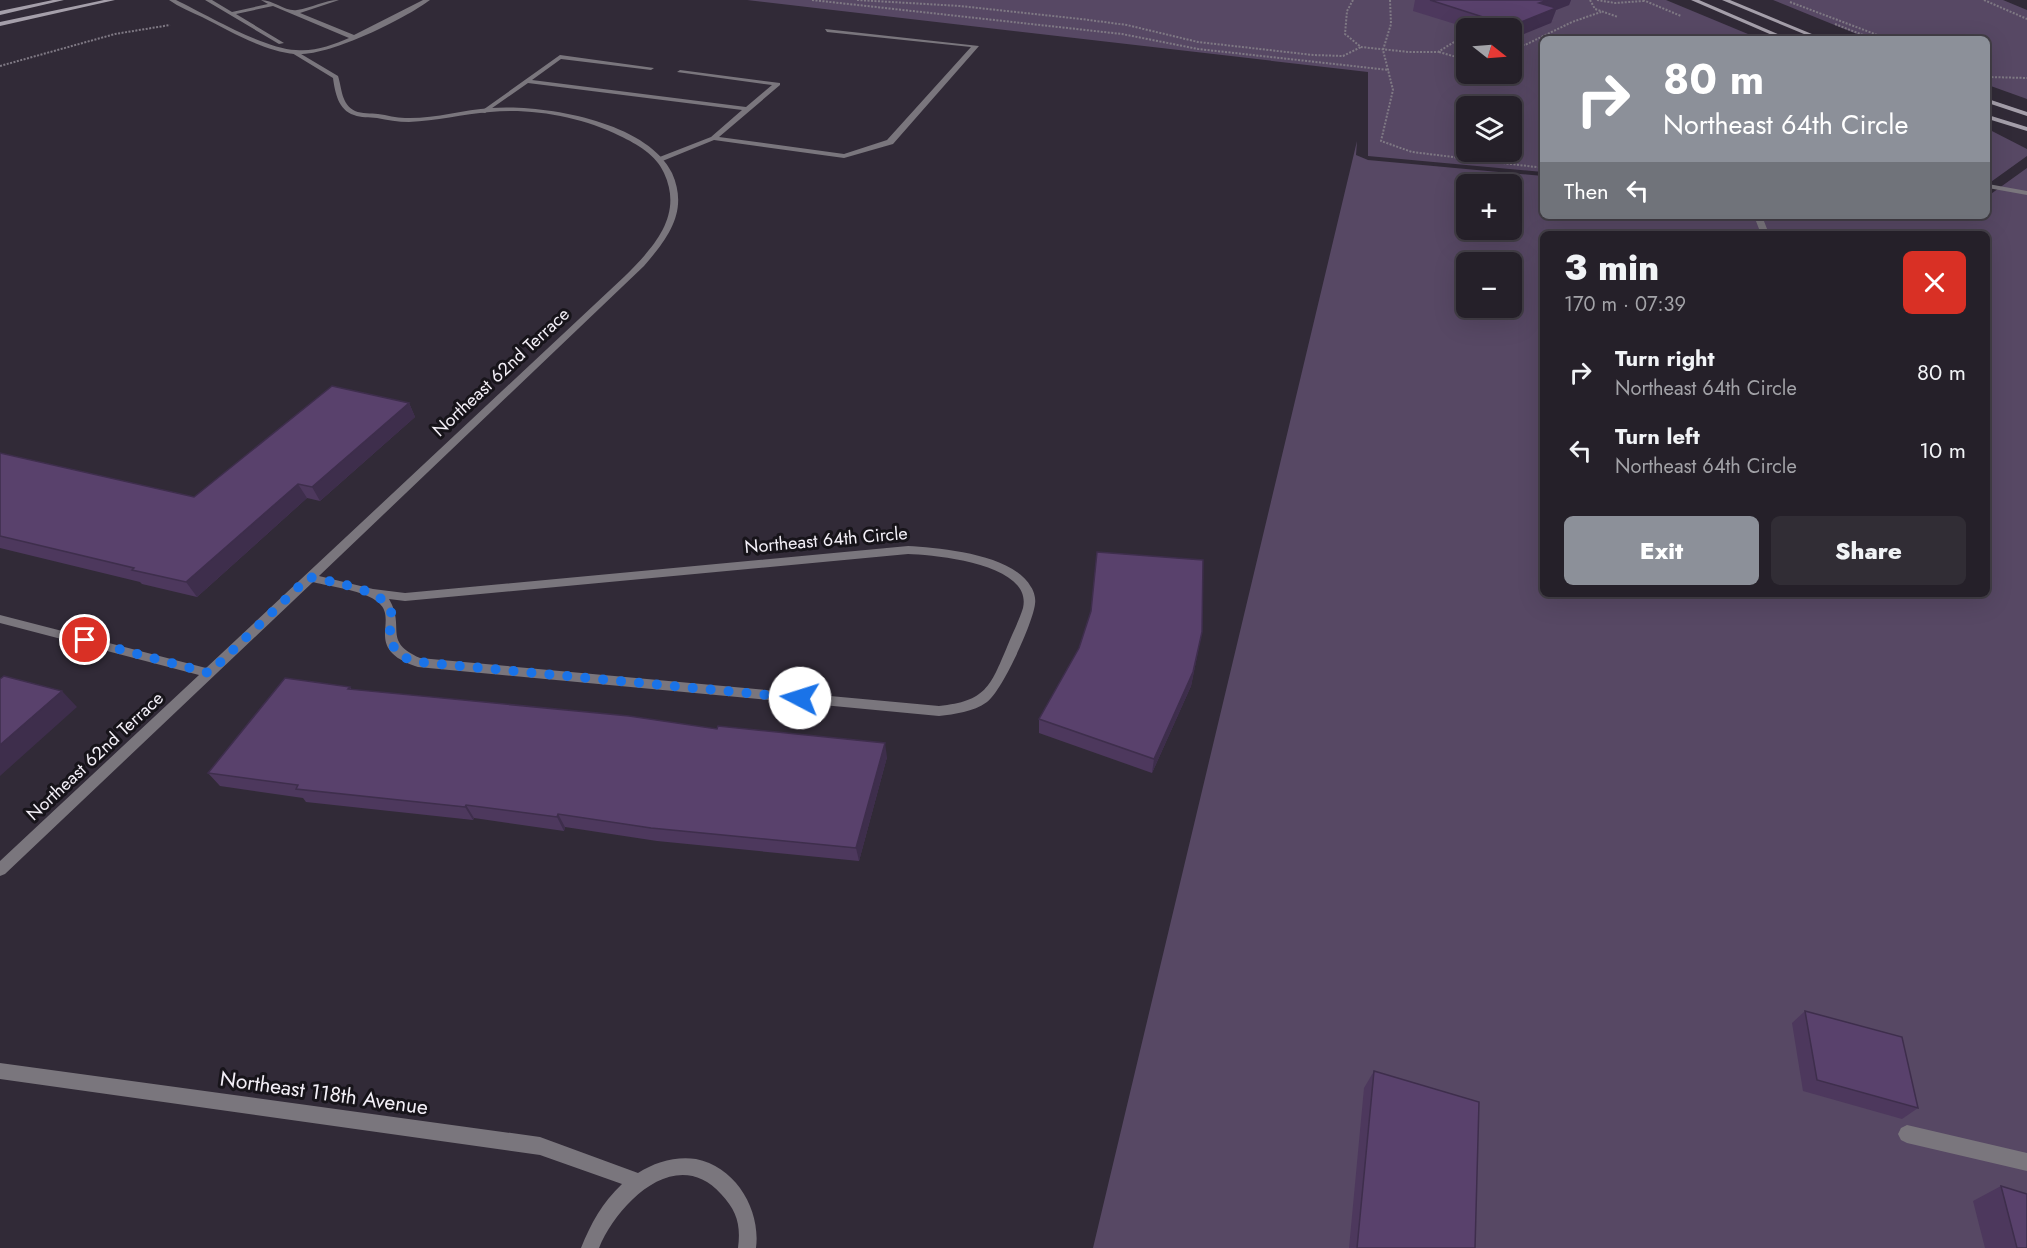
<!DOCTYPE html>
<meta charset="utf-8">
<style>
:root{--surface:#252029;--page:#312d35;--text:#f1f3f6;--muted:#a3a3a8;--line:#423e46;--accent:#8c9099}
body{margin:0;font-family:Jost,sans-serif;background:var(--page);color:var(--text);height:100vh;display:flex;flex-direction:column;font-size:22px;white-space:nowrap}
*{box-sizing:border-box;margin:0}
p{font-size:20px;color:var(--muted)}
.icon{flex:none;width:33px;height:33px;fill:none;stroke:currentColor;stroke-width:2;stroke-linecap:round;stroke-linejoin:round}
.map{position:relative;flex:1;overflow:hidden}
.drawer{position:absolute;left:1540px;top:231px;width:450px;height:366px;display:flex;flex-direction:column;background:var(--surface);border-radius:9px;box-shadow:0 6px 24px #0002,0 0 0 2px var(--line)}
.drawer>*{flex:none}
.top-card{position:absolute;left:1540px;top:36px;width:450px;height:183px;border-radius:9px;box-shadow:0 6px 24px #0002,0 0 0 2px var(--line);background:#8c9099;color:#fff;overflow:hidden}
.needle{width:39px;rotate:107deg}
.buttons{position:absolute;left:1456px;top:18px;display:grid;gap:12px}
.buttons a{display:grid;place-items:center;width:66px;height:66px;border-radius:9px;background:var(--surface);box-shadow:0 6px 24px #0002,0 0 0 2px var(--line);font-size:30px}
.pin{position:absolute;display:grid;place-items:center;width:51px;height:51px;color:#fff;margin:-26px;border:3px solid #fff;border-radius:50%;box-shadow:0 2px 6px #0007}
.me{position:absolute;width:66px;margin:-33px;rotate:275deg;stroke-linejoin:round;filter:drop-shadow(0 0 4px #0008)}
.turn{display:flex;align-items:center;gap:21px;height:126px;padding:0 24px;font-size:27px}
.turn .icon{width:78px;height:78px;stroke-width:2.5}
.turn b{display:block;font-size:42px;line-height:51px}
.then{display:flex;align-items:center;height:57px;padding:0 24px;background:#0003;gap:12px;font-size:22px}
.round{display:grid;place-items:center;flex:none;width:63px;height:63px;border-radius:9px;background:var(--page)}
.head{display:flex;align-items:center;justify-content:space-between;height:102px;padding:0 24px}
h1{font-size:36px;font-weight:800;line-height:45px}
.cta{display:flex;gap:12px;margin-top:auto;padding:12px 24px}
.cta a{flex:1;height:69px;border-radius:9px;background:var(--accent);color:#fff;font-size:24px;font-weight:800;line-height:69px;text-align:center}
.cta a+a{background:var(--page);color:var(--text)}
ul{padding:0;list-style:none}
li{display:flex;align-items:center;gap:18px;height:78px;padding:0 24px}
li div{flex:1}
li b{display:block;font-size:22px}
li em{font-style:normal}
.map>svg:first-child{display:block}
.green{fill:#574864;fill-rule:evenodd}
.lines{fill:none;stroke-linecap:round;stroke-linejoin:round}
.path{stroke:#7f7984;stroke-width:2;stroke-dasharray:2 1.5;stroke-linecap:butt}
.lane{fill:#7a767d;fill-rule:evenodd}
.street{fill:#7a767d;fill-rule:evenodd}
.secondary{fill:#a59faa;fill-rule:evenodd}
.wall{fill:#4d385d}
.shaded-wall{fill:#3e2e4c}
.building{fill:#59416c;stroke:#3e2e4c;stroke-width:1.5}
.route{stroke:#1a73e8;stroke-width:10;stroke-dasharray:0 18}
.labels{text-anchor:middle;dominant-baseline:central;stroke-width:6;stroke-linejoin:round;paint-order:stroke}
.street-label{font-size:18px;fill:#f4f0f8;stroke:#17141a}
.near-street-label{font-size:21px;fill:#f4f0f8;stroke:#17141a}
</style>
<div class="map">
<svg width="2027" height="1248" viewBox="0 0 2027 1248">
<rect width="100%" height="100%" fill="#312a37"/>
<path class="green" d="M747,0H1666L1760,39H1544L1543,172L1368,156V72ZM1467,28H1512V74H1467ZM1467,106H1512V152H1467Z
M1773,0H2003L2027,10V99L1988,85V39H1869Z
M1988,129L2027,149V156L1988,184Z
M1357,141L1356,155L1368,160L1543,176L1544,216H1988V196L2027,168V1248H1093ZM1467,184H1512V230H1467ZM1544,234H1988V594H1544ZM1467,262H1512V308H1467Z"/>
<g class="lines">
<path class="path" d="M812,0L1122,34L1198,49L1389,70
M857,0L960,6L1081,19L1127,25L1198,42L1313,55L1343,56L1361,47
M1353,0L1347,11L1345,34L1361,47L1409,52H1438L1467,34
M1390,0L1391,24L1383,50L1393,90L1381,141L1412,152L1544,168
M1590,0L1595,9L1618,17
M1597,0L1615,3L1644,1
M1643,0L1681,16
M1984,0L2027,19
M1790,2L1888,39
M1835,24L1873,39
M1512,44L1525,45L1572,22L1601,12
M1439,52L1467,60
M0,66L115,34L170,25
M1988,77L2027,78"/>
<path class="lane" d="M169,0H176C207,15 262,48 296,50C314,52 333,45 349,38L273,6L236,14L284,43L279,44L205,0H212L232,12L268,4L261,0C273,0 286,12 297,10C312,8 324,0 339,0L300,13L354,35L423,0H430C403,20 328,57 295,54C263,51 230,31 202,17C191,12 179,7 169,0Z
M825,29L979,46L893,144L844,158L714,140L660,162L656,160L657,158L711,137L742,110L528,83L485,113L480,112L560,55L654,68L651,70L561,59L532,80L746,107L772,85L677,72L680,70L780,83V85L719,137L844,154L887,140L971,47L827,32Z
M1988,184L2027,191V195L1988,188Z
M1754,216H1762L1769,234H1761Z"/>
<path class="street" d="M292,51H296L338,76C342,88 341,104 355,111C362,114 371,113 378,114C387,115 396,118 405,118C434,119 462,110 491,108C542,104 647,121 672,173C689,211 668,238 644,266L319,576L373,589L405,593L908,546C941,548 1013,554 1031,587C1034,591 1036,599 1035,604C1033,623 1002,691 987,702C973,712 955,714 939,716L418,667C362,649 399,621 379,603C365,590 331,587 313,582L5,874L0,876V861L199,675L0,623V615L206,668L625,276C653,248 684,216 664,173C656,155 637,144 620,136C582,117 533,108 490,112C463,114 436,121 409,122C398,122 387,120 377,118C369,117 361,118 354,115C338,110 335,92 333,78L292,53ZM908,554C936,555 1033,564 1023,608C1019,621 1012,634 1007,647C990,687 986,701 939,706L420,658C382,641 406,628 389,599L405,601Z
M0,1063L540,1137L638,1173C655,1162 676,1156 696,1159C736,1167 761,1210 756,1248H738C741,1225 737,1211 721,1194C676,1144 617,1204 599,1248H581C591,1223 602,1203 622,1184L540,1155L0,1079Z
M1907,1125L2027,1153V1171L1907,1143L1901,1140L1898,1134L1901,1128Z"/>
<path class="secondary" d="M53,0H64L0,15V11Z
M104,0H115L0,26V22Z
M1691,0H1699L1789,39H1781Z
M1722,0H1730L1824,39H1816Z
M1988,99L2027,112V116L1988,103Z
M1988,115L2027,127V131L1988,119Z"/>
</g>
<path class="wall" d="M1415,0H1571L1569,5L1556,10L1551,23L1512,28H1468L1413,11Z
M409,403L415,417L320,501L307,498L197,597L142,584L140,582L0,548V453L194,497Z
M1199,646L1191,686L1152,773L1039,733V719L1079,648Z
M350,687L352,690L887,757L859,861L657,841L565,827L564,831L474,818L473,820L306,802L303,798L220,786L208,773Z
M1805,1011L1918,1108L1902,1119L1803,1091L1792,1023Z
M1374,1071L1475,1248H1349L1364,1088Z
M2001,1186L2027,1248H1985L1973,1201Z"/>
<path class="shaded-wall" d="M1548,0H1571L1569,5L1556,10L1551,23L1512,39V28H1510L1511,26L1539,3Z
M409,403L415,417L320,501L312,487Z
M298,484L307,498L197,597L186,582Z
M1202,632L1191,686L1152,773L1154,759Z
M62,691L77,707L0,776V745Z
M885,743L887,757L859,861L856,848Z
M466,805L474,818L473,820L465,807Z
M558,814L565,827L564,831L557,817Z"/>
<path class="building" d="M1430,0H1548L1539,3L1556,8L1511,26Z
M332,386L409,403L312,487L298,484L186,582L132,570L134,568L0,536V453L194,497Z
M1097,552L1203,560L1202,632L1193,672L1154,759L1039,719L1079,648L1091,611Z
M4,676L62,691L0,745V679Z
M285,678L350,687L348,689L629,716L717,729L718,726L885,743L856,848L651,828L558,814L557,817L466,805L465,807L296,789L298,785L208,773Z
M1805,1011L1902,1037L1918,1108L1817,1080Z
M1374,1071L1479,1102L1475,1248H1357Z
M2001,1186L2027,1194V1248H2017Z"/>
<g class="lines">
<path class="route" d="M85,640L209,673L309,577C330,582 386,589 391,612C393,622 389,631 389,640L400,656L418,662L800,698"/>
</g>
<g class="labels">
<g class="street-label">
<text transform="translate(501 372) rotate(-43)">Northeast 62nd Terrace</text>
<text transform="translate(826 540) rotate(-5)">Northeast 64th Circle</text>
<text transform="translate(95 756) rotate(-43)">Northeast 62nd Terrace</text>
</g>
<g class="near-street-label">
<text transform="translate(324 1093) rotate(8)">Northeast 118th Avenue</text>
</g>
</g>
</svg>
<div class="buttons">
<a><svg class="needle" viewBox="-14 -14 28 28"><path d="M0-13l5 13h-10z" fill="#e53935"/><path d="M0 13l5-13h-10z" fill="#a3a3a8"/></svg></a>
<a><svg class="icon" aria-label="layers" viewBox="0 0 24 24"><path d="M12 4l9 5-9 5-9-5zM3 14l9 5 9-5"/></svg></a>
<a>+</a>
<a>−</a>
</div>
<div class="pin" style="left:85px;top:640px;background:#d93025"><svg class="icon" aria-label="arrive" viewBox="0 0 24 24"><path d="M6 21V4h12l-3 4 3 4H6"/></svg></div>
<svg class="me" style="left:800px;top:698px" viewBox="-20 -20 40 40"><circle r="19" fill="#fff"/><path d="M0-13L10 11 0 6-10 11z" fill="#1a73e8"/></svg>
<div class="top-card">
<div class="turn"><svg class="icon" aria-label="right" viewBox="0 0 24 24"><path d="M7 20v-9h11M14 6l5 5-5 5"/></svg><div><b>80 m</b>Northeast 64th Circle</div></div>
<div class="then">Then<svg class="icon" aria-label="left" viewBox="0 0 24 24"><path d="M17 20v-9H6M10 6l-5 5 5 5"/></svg></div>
</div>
<section class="drawer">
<div class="head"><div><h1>3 min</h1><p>170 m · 07:39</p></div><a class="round" style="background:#d93025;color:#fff"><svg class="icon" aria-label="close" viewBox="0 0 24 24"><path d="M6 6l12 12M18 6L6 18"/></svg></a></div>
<ul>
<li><svg class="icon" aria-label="right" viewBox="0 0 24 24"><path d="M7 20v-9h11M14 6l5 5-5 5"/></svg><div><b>Turn right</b><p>Northeast 64th Circle</p></div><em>80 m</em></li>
<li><svg class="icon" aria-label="left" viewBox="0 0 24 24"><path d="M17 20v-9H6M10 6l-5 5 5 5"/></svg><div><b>Turn left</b><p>Northeast 64th Circle</p></div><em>10 m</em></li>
</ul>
<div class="cta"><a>Exit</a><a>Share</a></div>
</section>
</div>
